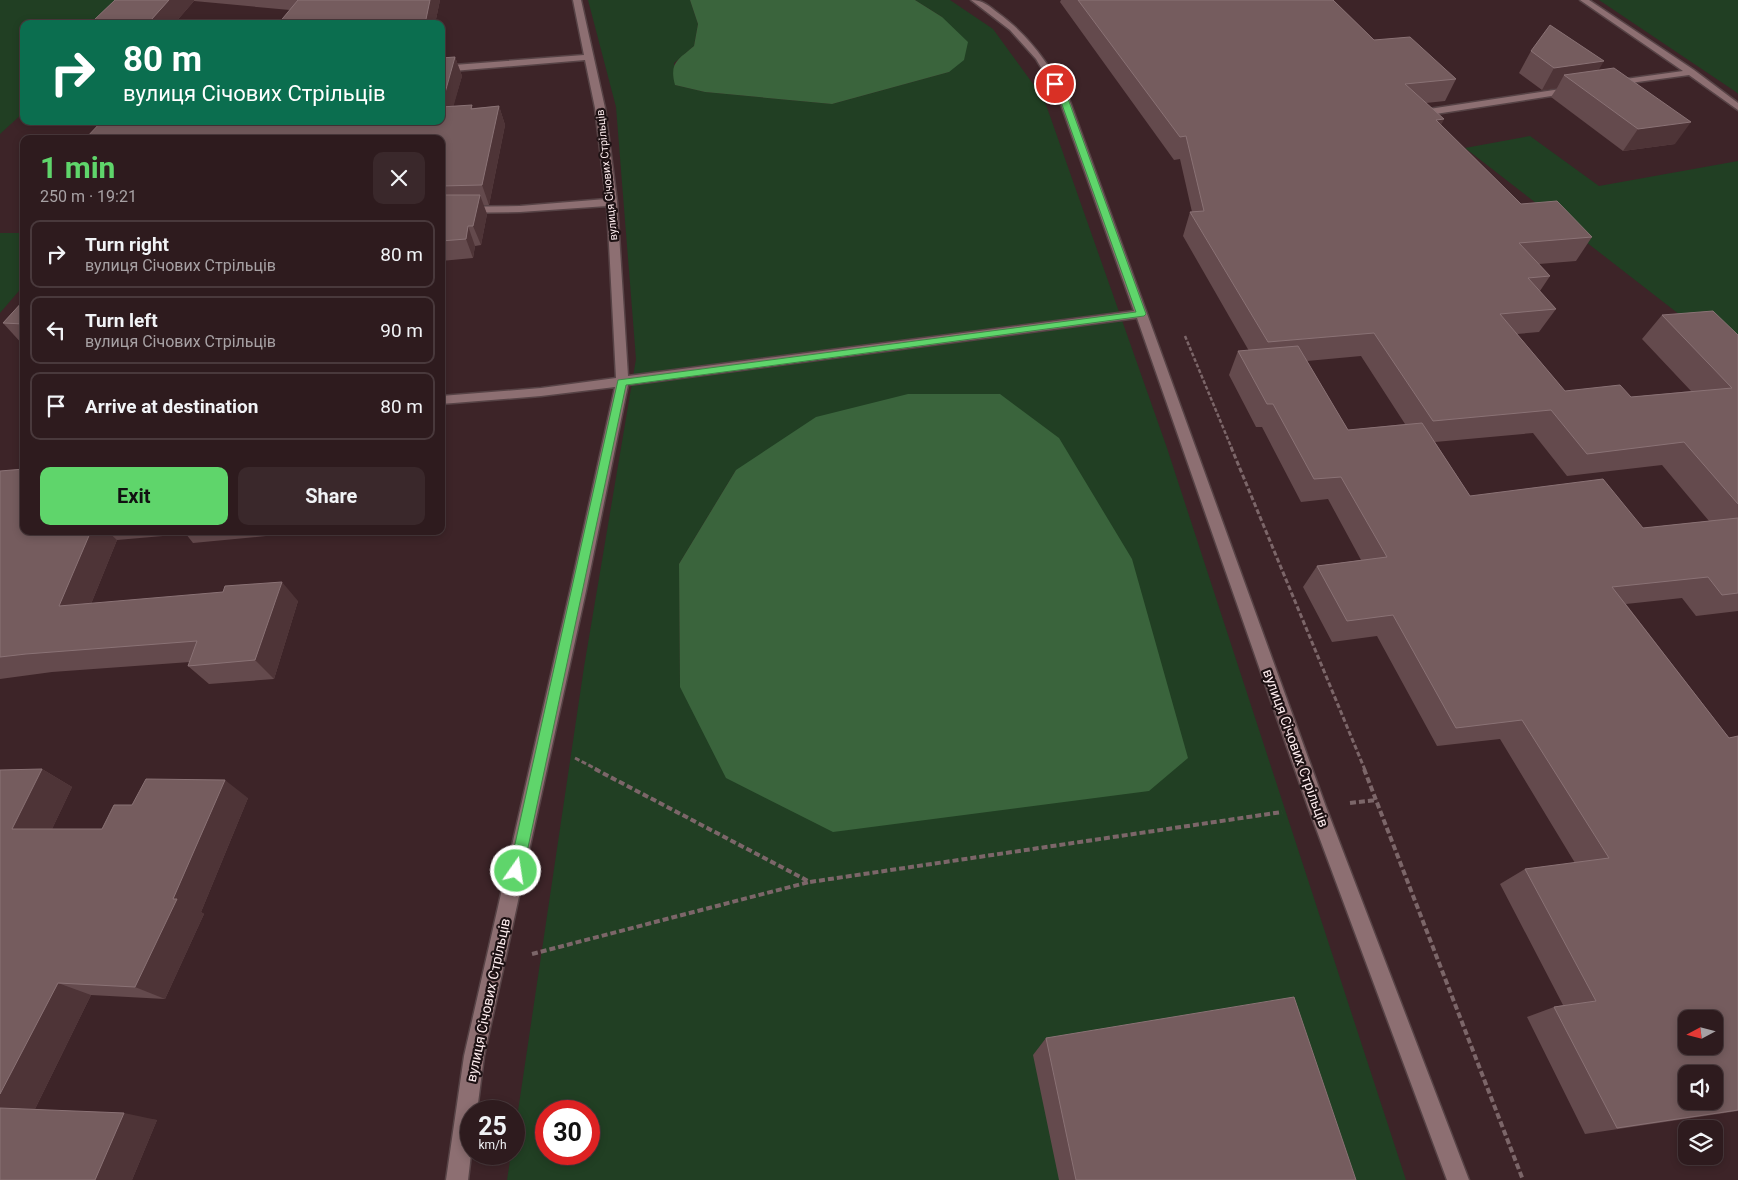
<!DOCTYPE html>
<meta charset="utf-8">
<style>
:root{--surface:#2e1b1e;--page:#3a282b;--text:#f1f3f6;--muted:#a7a1a4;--line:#49393c;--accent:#5fd56b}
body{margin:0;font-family:Roboto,sans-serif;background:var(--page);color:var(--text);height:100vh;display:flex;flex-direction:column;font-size:19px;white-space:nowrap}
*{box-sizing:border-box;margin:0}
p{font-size:16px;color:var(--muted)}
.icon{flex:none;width:28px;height:28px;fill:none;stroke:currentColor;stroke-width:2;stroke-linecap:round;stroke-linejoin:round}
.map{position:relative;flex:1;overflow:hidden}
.drawer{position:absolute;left:20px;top:135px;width:425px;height:400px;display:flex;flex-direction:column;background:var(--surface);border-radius:10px;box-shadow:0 2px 8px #0003,0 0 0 1px var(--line)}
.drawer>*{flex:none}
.top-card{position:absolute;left:20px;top:20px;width:425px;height:105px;border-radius:10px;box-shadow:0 2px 8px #0003,0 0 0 1px var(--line);background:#0b6e4f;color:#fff;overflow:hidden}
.needle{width:32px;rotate:263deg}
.tools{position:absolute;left:1678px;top:1010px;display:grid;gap:10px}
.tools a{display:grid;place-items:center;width:45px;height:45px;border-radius:10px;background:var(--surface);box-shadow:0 2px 8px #0003,0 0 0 1px var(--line);font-size:25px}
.speed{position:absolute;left:460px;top:1100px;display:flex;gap:10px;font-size:25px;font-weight:700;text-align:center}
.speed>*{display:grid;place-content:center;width:65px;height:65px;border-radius:50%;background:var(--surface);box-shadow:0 2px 8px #0003,0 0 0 1px var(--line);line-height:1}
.speed small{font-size:12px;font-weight:400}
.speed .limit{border:8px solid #d22;background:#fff;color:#111}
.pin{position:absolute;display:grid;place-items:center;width:42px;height:42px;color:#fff;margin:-21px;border:2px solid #fff;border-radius:50%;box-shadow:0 1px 5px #0007}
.me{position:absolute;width:55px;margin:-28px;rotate:13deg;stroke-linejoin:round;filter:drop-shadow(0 0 4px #0008)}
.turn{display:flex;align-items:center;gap:18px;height:105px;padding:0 20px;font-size:22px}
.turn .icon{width:65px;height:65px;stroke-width:2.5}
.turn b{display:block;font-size:35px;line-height:42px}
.round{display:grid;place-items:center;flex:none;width:52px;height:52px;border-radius:10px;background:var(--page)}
.headline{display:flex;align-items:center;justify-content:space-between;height:85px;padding:0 20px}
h1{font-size:30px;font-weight:700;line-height:38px;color:var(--accent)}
.primary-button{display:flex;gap:10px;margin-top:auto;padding:10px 20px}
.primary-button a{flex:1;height:58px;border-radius:10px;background:var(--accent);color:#111;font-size:20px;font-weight:700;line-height:58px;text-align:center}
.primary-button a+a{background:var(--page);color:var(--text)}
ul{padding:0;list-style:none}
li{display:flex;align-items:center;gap:15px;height:68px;margin:0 10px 8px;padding:0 10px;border:2px solid var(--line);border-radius:10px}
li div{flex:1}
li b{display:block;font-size:19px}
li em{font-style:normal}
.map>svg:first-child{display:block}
.green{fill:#213f23;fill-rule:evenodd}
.water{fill:#3a643c}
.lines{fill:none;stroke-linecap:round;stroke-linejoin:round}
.minor-casing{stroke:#574346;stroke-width:3}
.path-far2{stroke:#7c6669;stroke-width:2.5;stroke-dasharray:4 2;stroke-linecap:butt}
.path-far1{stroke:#7c6669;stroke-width:3;stroke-dasharray:5 2.5;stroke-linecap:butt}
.path{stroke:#7c6669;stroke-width:4;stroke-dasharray:6 3;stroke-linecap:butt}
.minor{fill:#8d6f72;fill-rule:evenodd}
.wall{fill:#644a4d;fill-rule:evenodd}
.shaded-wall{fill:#4e3437}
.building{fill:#755c5e;stroke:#8a7275;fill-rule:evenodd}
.route{fill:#5fd56b;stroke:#3e8a46}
.labels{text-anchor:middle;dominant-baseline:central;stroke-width:4.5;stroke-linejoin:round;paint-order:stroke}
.far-street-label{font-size:11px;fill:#fdecee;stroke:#1d1113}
.street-label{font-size:14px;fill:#fdecee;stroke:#1d1113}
</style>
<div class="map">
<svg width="1738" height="1180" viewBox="0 0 1738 1180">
<rect width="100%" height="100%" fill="#3d2428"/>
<path class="green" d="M0,0H123L93,24H24V112L0,134Z
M588,0H690L698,24L694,46L674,63L675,85L705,92L832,104L949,72L942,17L915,0H950L993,29L1044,99L1167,448L1406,1180H507L511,1154H514V1138L584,667L636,359L616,107ZM736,470L680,687L679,564ZM546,1111H589V1154H546Z
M1599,0H1738V94L1736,92Z
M1530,136L1599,186L1738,161V360L1465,148Z
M0,233H24V285L0,313Z"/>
<path class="water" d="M690,0H915L942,17L968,42L964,60L949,72L832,104L705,92L675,85C669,62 678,60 694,46L698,24Z
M908,394H1000L1059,438L1132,559L1188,758L1149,791L833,832L726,778L680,687L679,564L736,470L816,417Z"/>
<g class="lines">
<g class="minor-casing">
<path id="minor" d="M573,0H581L605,108L617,202L628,376L1134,311L1058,96L1036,59L1010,30L971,0C983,0 989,6 998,13C1030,36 1047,63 1068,96L1326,807L1469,1180H1447L1308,807L1137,318L628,385L586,591L484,1056L477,1111H471V1154L468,1180H446L464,1056L570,591L615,387L541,396L441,404V396L541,388L616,378L607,206L520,212L441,213V207L520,206L606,199L595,108L585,60L441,72V66L584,55Z
M1580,0H1589L1694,70L1738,103V110L1689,75L1608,86L1606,84L1611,81L1683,71Z
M1574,87L1579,90L1577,92L1429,115L1424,112L1429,109Z"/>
</g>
<path class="path-far2" d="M1185,336L1232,449"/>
<path class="path-far1" d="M1231,447L1365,770
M575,758L598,770"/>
<path class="path" d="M595,769L810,882L1282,812
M1364,769L1523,1180
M1350,803L1377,800
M532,954L809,882"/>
<use href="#minor" class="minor"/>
</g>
<path class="wall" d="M115,0H440L435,24H278L290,10L194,1L174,24H96L94,20Z
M1061,0H1333L1374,40L1456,79L1445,101L1426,103L1441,125L1521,204L1592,237L1576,261L1539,264L1550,276L1540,291L1556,309L1539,332L1517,334L1565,391L1631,397L1691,391L1642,339L1662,315L1738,335V611L1696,616L1682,598L1626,604L1729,738L1738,736V1111L1585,1134L1527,1017L1554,1007L1563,1005L1500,884L1525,869L1575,863L1500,739L1437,746L1377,636L1332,642L1303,587L1317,566L1361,560L1328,499L1301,502L1262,427H1256L1229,375L1238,351H1249L1183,236L1190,212H1192L1180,159L1174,160L1060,2ZM1361,356L1405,424L1348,430L1307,361ZM1533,433L1567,476L1662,465L1709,521L1643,528L1470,496L1435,442Z
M1531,51L1598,71L1675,144L1623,151L1551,97L1557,88L1542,90L1519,73Z
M455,57L462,76L453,106L473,108L499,106L505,125L489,205H483L487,214L481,245L475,246L473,258L441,261V139Z
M24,300V346L3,323Z
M0,471L24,531H268L266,536L193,543L186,534L117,540L91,604L298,601L274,679L209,684L188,666L190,662L52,672L0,679Z
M42,769L72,787L52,829H102L132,805L248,798L201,912L204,914L165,999L91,995L35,1109L157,1120L132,1180H0Z
M1046,1038L1356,1180H1059L1033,1055Z"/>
<path class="shaded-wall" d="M169,0H194V1L174,24H153L151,20Z
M430,0H440L435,24H425Z
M455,57L462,76L448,126L441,107Z
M1604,61L1591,83L1564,75L1557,88L1542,90L1554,68Z
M499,106L505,125L489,205L482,185Z
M1444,119L1433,142L1436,120Z
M1691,122L1675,144L1623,151L1638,129Z
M480,195L487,214L481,245L473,226Z
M468,226L475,246L473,258L466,239Z
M91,531H107L117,540L82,626L59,606Z
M263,531H268L266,536Z
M282,582L298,601L274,679L255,660Z
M42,769L72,787L44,846L12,829Z
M225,780L248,798L201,912L204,914L165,999L135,987Z
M58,983L91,995L32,1115L0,1109V1094Z
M124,1113L157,1120L132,1180H95Z"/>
<path class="building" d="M115,0H169L151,20H94Z
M298,0H430L425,24H278Z
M1078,0H1333L1374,40L1410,37L1456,79L1405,84L1444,119L1436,120L1521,204L1557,201L1592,237L1519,243L1550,276L1528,278L1556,309L1500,314L1565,391L1620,385L1631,397L1732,388L1662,315L1713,311L1738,335V504L1684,442L1587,454L1551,410L1433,421L1374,333L1268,342L1190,212L1204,211L1186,136L1180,137Z
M1550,25L1604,61L1554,68L1531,51Z
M455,57L441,107V58Z
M1614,68L1691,122L1638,129L1564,75Z
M472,105L471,109L499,106L482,185L441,186V139H85L102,121H441V107Z
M441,195H480L473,226H468L466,239L441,241Z
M24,300V324L3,323Z
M1298,346L1348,430L1422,423L1470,496L1603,479L1643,528L1738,518V593L1722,595L1708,577L1612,587L1729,738L1738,736V1110L1617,1128L1554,1007L1596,1001L1525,869L1609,858L1522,720L1456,728L1393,615L1347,621L1317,566L1387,557L1341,477L1314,479L1273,404H1267L1238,351ZM1686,1019H1714V1046H1686ZM1686,1074H1714V1101H1686Z
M24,469V531H91L59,606L223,592L225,586L282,582L255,660L188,666L197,641L26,654L0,657V471Z
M42,769L12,829H102L114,805H132L146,779L225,780L173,899H177L135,987L58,983L0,1094V770Z
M1294,997L1356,1180H1076L1046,1038Z
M0,1108L124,1113L95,1180H0Z"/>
<path class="route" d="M1055,82H1058L1067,96L1146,314L1144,316L626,385L523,871L521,876L516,878L511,876L509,871L618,380L1136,312L1059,96L1052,84Z"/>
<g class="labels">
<g class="far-street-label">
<text transform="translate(607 175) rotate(-96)">вулиця Січових Стрільців</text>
</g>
<g class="street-label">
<text transform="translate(1296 748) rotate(70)">вулиця Січових Стрільців</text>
<text transform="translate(488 1000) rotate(-78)">вулиця Січових Стрільців</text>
</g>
</g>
</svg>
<div class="tools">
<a><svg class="needle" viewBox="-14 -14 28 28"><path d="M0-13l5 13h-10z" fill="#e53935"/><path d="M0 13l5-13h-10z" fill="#a7a1a4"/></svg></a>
<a><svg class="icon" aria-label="sound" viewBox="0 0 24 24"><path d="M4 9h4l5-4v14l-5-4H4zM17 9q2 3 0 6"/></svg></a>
<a><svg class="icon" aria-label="layers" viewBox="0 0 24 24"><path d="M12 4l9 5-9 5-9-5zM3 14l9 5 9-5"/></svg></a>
</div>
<div class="speed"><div>25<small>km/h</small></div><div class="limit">30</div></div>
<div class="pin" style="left:1055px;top:84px;background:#d93025"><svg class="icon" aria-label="arrive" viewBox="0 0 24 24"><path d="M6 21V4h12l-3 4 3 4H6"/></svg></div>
<svg class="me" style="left:516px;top:871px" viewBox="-20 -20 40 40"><circle r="17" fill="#5fd56b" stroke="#fff" stroke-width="3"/><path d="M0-11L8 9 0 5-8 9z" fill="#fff"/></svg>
<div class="top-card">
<div class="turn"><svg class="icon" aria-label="right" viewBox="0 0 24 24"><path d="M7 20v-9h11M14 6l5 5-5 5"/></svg><div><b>80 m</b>вулиця Січових Стрільців</div></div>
</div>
<section class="drawer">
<div class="headline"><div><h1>1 min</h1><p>250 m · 19:21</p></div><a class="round"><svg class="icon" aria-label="close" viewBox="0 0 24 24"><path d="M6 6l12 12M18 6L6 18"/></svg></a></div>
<ul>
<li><svg class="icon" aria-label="right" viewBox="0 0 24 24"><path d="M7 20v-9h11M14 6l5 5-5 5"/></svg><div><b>Turn right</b><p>вулиця Січових Стрільців</p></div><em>80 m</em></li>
<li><svg class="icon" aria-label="left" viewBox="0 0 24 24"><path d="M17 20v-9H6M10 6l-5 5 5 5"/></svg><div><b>Turn left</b><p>вулиця Січових Стрільців</p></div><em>90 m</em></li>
<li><svg class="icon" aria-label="arrive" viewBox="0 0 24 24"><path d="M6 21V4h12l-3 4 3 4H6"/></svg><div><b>Arrive at destination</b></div><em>80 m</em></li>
</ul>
<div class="primary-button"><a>Exit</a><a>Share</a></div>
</section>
</div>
